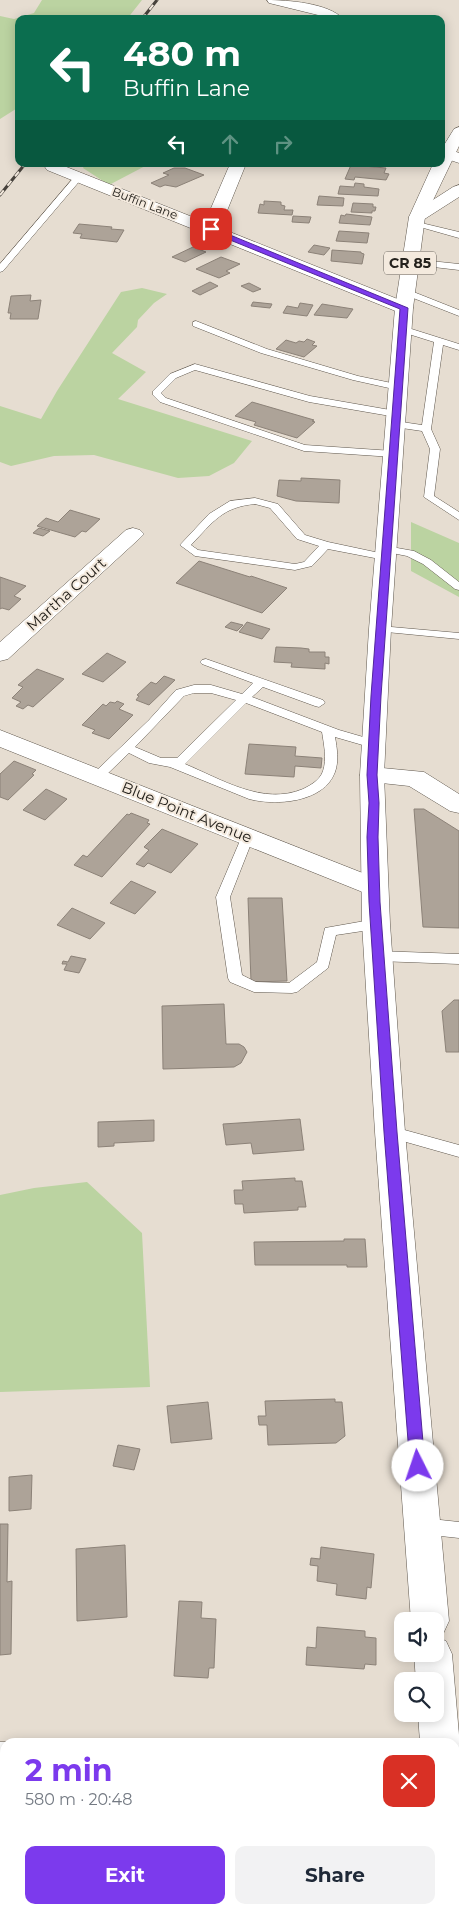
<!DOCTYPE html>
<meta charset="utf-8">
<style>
:root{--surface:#fff;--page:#f2f2f3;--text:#1f2937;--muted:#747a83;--accent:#7c3aed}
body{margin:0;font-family:Montserrat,sans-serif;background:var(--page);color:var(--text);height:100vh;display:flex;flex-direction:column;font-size:19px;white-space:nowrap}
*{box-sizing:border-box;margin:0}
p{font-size:16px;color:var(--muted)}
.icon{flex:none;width:28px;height:28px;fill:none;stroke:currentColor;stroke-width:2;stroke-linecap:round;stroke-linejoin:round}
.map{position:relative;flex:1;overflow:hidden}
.details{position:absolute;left:0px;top:1738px;width:460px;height:176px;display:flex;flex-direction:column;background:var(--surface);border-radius:15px 15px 0 0;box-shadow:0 2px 12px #0003}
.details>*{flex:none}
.guide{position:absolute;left:15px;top:15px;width:430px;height:152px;border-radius:10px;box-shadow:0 2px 12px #0003;background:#0b6e4f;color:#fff;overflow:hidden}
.fabs{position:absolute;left:394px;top:1612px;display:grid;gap:10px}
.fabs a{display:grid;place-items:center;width:50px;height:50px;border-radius:10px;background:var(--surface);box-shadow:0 2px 12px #0003;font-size:25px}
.pin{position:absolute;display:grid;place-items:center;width:42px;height:42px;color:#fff;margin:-21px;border-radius:10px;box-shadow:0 2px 8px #0006}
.me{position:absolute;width:55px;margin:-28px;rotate:356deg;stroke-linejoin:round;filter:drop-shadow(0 0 4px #0008)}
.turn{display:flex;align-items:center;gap:18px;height:105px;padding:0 25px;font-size:22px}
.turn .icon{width:65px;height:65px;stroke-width:2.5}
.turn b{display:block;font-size:35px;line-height:42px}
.lanes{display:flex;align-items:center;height:48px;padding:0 25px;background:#0003;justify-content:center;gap:25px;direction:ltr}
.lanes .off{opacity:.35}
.round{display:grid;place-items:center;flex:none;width:52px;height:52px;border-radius:10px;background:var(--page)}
.head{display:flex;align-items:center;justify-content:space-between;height:85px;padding:0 25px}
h1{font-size:30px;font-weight:700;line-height:38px;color:var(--accent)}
.primary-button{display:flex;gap:10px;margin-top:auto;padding:10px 25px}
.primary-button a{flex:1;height:58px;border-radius:10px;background:var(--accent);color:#fff;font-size:20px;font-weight:700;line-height:58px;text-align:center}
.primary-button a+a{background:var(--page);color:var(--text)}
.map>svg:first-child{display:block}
.green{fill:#bbd3a1}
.building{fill:#ada398;stroke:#8c8278}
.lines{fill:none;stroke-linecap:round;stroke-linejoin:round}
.lane-casing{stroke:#5f574d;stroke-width:1}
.street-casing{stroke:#5f574d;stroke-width:1}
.secondary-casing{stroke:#5f574d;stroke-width:1}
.primary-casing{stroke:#5f574d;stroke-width:1}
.highway-casing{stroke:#5f574d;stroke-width:1}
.lane{fill:#fff;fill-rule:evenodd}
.street{fill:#fff;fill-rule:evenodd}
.secondary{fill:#fff;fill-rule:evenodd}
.primary{fill:#fff;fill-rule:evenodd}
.highway{fill:#fff;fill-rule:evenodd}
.rail-casing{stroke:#47423c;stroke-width:3}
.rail{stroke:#f4eade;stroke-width:2;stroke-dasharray:6;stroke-linecap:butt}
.route{fill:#7c3aed;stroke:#51269a}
.labels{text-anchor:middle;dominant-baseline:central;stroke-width:4;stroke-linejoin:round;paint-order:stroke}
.far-street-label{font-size:12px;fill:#24211c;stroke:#f4eade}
.shield{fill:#f4eade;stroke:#625d56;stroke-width:1}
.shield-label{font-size:14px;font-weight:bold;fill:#24211c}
.street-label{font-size:15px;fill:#24211c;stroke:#f4eade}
</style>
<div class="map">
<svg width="459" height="1913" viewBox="0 0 459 1913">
<rect width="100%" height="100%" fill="#e6ddd1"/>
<path class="green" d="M42,0H142L127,19H19V107L0,119V16L14,19L34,13Z
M85,164H149L109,185L83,168Z
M142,288L167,294L154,303L138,320L137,327L112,353L146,372L118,399L252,441L234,463L209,476L178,478L94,455L54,456L11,466L0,462V406L41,419L57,391L121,292Z
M411,522L459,543V597L411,571Z
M87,1182L142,1233L150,1387L0,1392V1195L34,1188Z"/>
<path class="building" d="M351,165L386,168L384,173L389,174L386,180L355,177L354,180L345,179Z
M174,168H185L204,175L176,187L165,185L160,187L151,183L169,175L163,173Z
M355,183L364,184V187L379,189L378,196L338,194L340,186L354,187Z
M319,196L344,198L343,206L317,205Z
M264,201L281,202V205L285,206L284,210H293L292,215L258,213L260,204L264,205Z
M353,203L373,204V207H376L375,211H372V213L351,212Z
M346,214L372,217L370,225L339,223L341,215L345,216Z
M293,216L311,217L309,223L292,222Z
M79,224L112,227L111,229L124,230L117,242L80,238L82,234L73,233Z
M339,231L369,233L367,243L336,241Z
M314,245L330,248L324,255L308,252Z
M193,247L206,252L185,262L172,257Z
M332,250L361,252V253L364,254L362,264L331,261Z
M221,257L240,264L226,271L230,273L219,278L196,269Z
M210,282L218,286L200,295L192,291Z
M249,283L261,289L253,292L241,286Z
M31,295L30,301L41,300L38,319H10L11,313H8L11,296Z
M253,302L272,304L270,308L251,306Z
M300,303L313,305L307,316L283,313L287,306L298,308Z
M322,304L353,309L347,318L314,315Z
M307,339L315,342L312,345L317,346L304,357L276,349L286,340L296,343L299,341L304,342Z
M252,402L314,420L312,421L315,422L297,438L254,425L256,422L235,416Z
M301,478L340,480L339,503L296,501L277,496L279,480L301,481Z
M70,510L100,519L86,532L82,531L75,537L37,526L46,518L58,522Z
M39,528L50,531L43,536L33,533Z
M199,561L250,577L251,576L287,588L262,613L176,583Z
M0,577L26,586L14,596L21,599L9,610L2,608L0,609Z
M231,622L243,625L237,631L225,627Z
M247,622L270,629L262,639L239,632Z
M276,647L301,648L309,649V652H325V657H329V664L325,663V669L291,667L292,663L274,662Z
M107,653L126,662L103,682L82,674Z
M37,669L64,679L33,707L28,705L23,709L16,706L21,702L12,698L23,687L18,685Z
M164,676L175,680L149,705L136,700L139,696L137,695L151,682L156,684Z
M117,701L124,704L119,709L133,715L109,739L92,733L95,730L82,725L103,704L106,706L110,702L115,703Z
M249,744L296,747L295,756L322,758L321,768L295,766L294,777L245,774Z
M14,761L36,770L32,774L34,775L8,800L0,797V774Z
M46,789L67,799L45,820L23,810Z
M414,809H424L459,831V928L423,927Z
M131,813L149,820L147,823L150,824L102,877L74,865L83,855L87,857L127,814L129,815Z
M162,829L198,844L171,873L148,863L144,867L136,864L149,850L144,847Z
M131,881L156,892L135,914L110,903Z
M248,898H282L287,981L251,982Z
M72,908L105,923L90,939L57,925Z
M71,956L86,959L79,973L64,970L67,964H62L63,961L68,962Z
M454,1000H459V1052H446L442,1011Z
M224,1004L226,1044H239L244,1047L247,1052L241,1063L234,1067L163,1069L162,1006Z
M300,1119L304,1150L253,1154L251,1143L226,1145L223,1124Z
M154,1120V1141L114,1143V1146L98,1147V1122Z
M295,1178V1181H302L306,1207H298V1210L244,1213L243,1204H235L234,1190H243L242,1181Z
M344,1239H365L367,1267H347V1265H255L254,1242L344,1241Z
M335,1399V1402H342L345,1436L336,1443L268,1445L267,1425H259L258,1416H266L265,1401Z
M208,1402L212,1439L171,1443L167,1406Z
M118,1445L140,1449L134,1470L113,1466Z
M32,1475L31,1509L9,1511V1477Z
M0,1524H8L7,1582L12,1581L11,1654L0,1655Z
M125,1545L127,1617L77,1621L76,1549Z
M321,1547L374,1554L371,1588L367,1587L366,1599L336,1595L337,1584L317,1581L318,1566L310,1565L311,1558L320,1559Z
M179,1601L202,1602L201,1618L216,1619L214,1668H209L208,1678L174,1676Z
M317,1627L365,1631V1637L376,1638V1665L365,1664L364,1669L306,1665L307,1647L316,1648Z
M52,1909H180L179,1913H54L51,1912Z
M256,1909H350L351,1913H256Z"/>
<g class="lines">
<g class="lane-casing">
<path id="lane" d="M76,175L83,177L3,271L0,272V264Z
M413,221L459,232V238L413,225Z
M411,259L459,264V270L408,264V260Z
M406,289L459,310V316L403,294L402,292Z
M196,321L267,349L358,376L401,385L403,387L398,390L353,380L261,353L193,326V322Z
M402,326L459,344V350L443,345L431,429L440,449L434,496L459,512V520L424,497L430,449L422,431L395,427L390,424L395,421L422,425L434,342L399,331V327Z
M195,364L310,396L396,411L401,414L396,417L309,402L195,370L176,378L161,393L166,398L305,445L393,451L398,454L393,457L304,451L160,402L153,395V391L170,374Z
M255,498L278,504L305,535L328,542L389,555L390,557L385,560L328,549L312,566L295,570L195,556L180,545L209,514L230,501ZM255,504L270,508L297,539L319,546L304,562L295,564L198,550L191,545C213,522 222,507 255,504Z
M386,546L414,551L431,560L459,582V590L455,589L423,564L407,556L382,551L381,549L382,547Z
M380,626L459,633V639L376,631L374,629Z
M206,659L323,700L325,703L319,707L315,706L263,687L252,697L339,730L377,741L379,744L373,748L335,737C337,748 339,761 335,772C324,803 275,806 249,799L170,767L149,763L129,753L102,779H94L92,776L94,773L149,720L176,690L194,685H211L242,694L253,683L202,664L200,662L202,660ZM194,693H211L236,700L177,758H161L135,747L184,696ZM246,703L322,732C324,745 327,759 323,771C320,780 311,785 303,789C263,806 221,779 185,764Z
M248,832L254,836L230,897L242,975L256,982L289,983L317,962L325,928L376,919L381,921L383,924L381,927L376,929L336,935L328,968L297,992L292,993L254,992L230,982L228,978L216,897L242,836Z
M378,951L459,954V964L378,961L373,959L371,956L373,953Z
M390,1126L459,1145V1157L385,1136L382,1132L385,1128Z
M422,1518L459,1522V1538L422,1534L416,1532L413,1526L416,1520Z"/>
</g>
<g class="street-casing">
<path id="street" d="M267,0C287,0 329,3 343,19H325L318,15L269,3Z
M47,164H59L205,222L230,164H246L220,228L410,304L413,308L410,312L404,313L398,312L47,170L45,167Z
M133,528L140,530L144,534L140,538L8,659L0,661V642L126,530Z
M372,767L424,772L459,794V813L450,811L409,786L363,781L360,775L363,769Z
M0,1742H6L5,1782H0Z
M459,1743V1783L455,1784V1744Z"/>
</g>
<g class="secondary-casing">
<path id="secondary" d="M0,730L383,881L387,887L383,893L374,896L365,893L0,747Z"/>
</g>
<g class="primary-casing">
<path id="primary" d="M459,127V146L425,217L413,308L391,629L384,775L390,924L405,1132L449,1621L443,1634L436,1637L446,1641L452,1654L459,1735V1743L455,1753V1742H420L418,1714H435V1681H416L414,1654H435V1621H411L375,1132L362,924L360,775L369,629L395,308L409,217L433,164H441V150L454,129Z
M455,1889L459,1890V1913H433V1909H455Z"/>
</g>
<g class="highway-casing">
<path id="highway" d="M446,148L459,153V163L441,157V150Z
M459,185V197L423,220H411L409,217L411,214L453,187Z"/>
</g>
<use href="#lane" class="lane"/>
<use href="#street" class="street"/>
<use href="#secondary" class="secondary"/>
<use href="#primary" class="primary"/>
<use href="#highway" class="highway"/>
<g class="rail-casing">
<path id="rail" d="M142,19L157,0
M0,195L25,164"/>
</g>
<use href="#rail" class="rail"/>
</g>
<path class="route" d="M208,228H213L408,308L381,696L377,775L379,803L378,837L380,902L397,1132L425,1466L423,1471L418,1473L412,1471L410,1466L384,1132L369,902L367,837L369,803L367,775L371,696L400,309L208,231Z"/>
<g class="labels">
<g class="far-street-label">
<text transform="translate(145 203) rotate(21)">Buffin Lane</text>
</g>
<rect class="shield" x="384" y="251.5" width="52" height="23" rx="4"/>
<g class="shield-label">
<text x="410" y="263">CR 85</text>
</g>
<g class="street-label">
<text transform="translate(66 594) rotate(-42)">Martha Court</text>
<text transform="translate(187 812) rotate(22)">Blue Point Avenue</text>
</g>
</g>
</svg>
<div class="fabs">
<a><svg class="icon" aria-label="sound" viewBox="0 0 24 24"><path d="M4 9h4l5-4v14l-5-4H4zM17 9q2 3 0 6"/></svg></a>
<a><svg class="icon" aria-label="search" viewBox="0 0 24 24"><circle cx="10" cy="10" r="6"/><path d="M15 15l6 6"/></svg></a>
</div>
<div class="pin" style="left:211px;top:229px;background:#d93025"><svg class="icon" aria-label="arrive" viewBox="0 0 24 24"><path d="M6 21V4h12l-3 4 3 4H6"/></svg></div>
<svg class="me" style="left:418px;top:1466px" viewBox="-20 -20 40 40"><circle r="19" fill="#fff"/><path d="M0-13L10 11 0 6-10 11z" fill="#7c3aed"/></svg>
<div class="guide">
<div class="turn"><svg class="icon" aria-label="left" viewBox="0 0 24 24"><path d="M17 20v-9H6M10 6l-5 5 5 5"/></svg><div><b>480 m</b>Buffin Lane</div></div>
<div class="lanes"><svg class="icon" aria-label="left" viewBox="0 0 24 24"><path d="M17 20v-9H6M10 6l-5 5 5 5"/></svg><svg class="icon off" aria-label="ahead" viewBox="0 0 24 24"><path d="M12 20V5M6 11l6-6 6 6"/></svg><svg class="icon off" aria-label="right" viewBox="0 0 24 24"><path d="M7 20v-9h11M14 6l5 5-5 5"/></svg></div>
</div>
<section class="details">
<div class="head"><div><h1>2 min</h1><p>580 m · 20:48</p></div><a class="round" style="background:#d93025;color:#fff"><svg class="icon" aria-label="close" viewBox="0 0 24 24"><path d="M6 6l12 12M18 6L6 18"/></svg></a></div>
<div class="primary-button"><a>Exit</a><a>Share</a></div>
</section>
</div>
